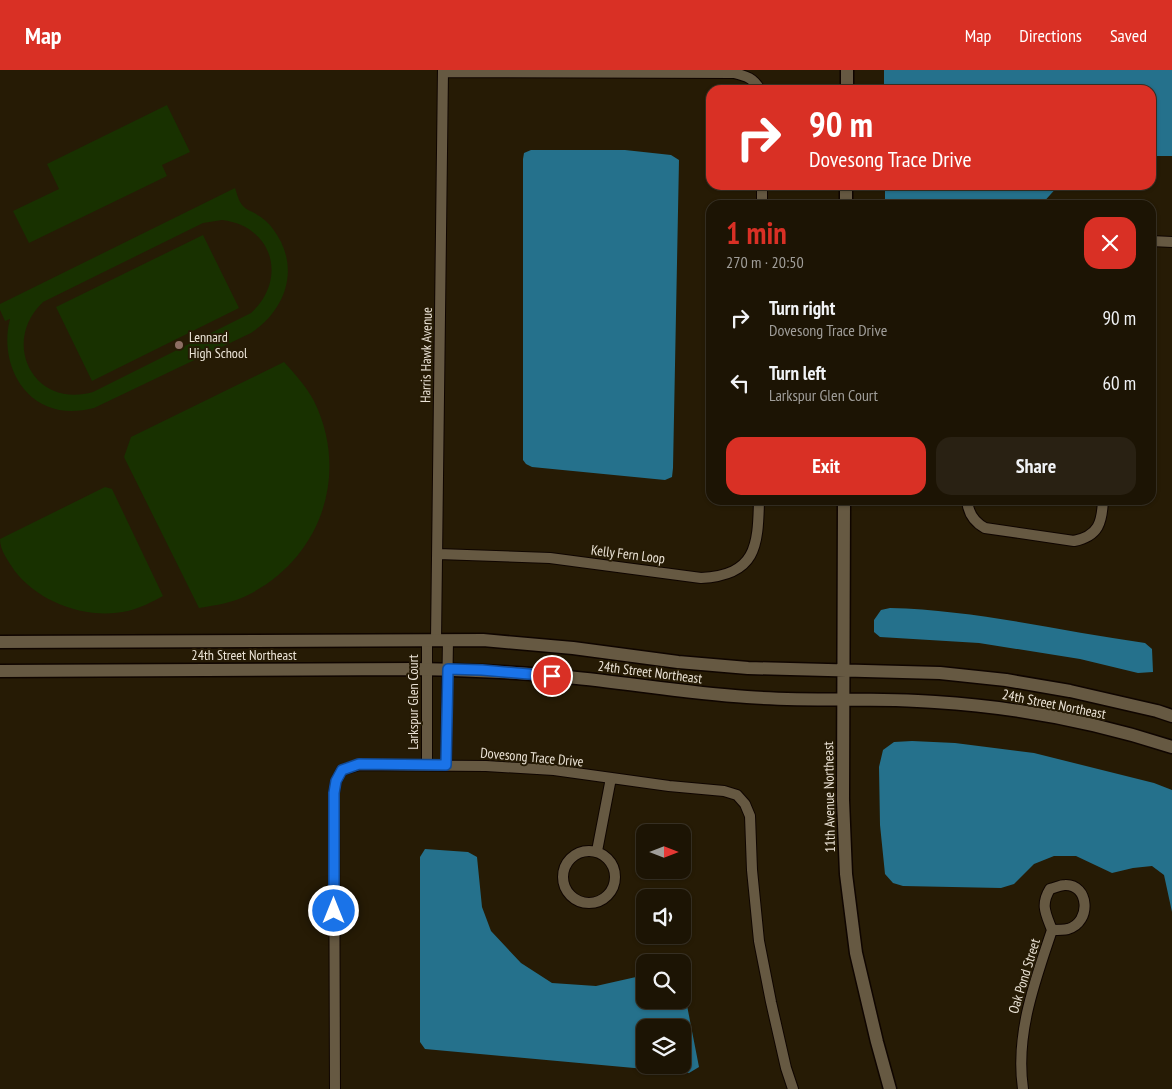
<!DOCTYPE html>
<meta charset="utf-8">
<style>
:root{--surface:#1c1404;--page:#292113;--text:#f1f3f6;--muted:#a09e9a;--line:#3a3326;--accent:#d93025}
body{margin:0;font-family:"PT Sans Narrow",sans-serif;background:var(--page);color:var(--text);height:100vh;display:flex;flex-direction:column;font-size:19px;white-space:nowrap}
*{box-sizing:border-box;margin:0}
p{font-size:16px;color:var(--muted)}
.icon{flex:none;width:28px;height:28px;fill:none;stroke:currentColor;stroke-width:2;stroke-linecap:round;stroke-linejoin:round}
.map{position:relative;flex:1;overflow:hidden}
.sheet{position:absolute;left:706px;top:130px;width:450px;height:305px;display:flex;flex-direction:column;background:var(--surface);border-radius:15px;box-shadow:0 1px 4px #0004,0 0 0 1px var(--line)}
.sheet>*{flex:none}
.banner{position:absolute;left:706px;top:15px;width:450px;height:105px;border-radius:15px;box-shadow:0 1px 4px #0004,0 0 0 1px var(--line);background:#d93025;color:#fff;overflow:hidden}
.needle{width:32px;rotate:90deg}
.buttons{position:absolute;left:636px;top:754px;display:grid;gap:10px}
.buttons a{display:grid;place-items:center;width:55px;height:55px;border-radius:10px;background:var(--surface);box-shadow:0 1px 4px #0004,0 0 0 1px var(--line);font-size:25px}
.pin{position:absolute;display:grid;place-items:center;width:42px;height:42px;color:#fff;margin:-21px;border:2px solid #fff;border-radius:50%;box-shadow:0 1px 5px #0007}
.me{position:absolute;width:55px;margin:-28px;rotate:0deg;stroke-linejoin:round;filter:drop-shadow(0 0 4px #0008)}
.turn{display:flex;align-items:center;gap:18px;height:105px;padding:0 20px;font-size:22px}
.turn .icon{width:65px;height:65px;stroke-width:2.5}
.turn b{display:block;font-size:35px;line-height:42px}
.round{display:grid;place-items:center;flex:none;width:52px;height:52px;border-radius:15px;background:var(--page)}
.headline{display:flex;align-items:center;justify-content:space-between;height:85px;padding:0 20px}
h1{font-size:30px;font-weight:700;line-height:38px;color:var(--accent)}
.primary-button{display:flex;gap:10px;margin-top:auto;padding:10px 20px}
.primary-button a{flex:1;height:58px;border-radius:15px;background:var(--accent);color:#fff;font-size:20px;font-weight:700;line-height:58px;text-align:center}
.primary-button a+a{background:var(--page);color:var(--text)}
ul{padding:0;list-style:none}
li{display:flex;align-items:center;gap:15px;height:65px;padding:0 20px}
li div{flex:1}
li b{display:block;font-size:19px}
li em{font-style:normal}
header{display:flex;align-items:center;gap:30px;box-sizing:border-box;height:70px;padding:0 25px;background:var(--accent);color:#fff}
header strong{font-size:24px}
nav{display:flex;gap:28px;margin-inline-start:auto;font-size:18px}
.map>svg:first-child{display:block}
.green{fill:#183100;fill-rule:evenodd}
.water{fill:#25718c;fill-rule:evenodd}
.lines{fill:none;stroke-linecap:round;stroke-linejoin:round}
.minor-casing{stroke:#0f0500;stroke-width:12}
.tertiary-casing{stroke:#0f0500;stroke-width:15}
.minor{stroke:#665942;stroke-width:10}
.tertiary{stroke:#665942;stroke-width:12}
.route-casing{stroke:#114b97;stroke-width:12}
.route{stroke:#1a73e8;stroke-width:9}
.education-dot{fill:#8d6e63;stroke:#261b05;stroke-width:2}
.labels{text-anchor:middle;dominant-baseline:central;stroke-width:4;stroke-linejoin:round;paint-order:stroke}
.poi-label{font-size:14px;fill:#ece4d7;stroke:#261b05;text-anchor:start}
.street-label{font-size:14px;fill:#ece4d7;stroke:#261b05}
</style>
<header>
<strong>Map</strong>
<nav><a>Map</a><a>Directions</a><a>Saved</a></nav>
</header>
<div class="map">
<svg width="1172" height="1019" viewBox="0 0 1172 1019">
<rect width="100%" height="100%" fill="#261b05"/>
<path class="green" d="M167,35L190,82L162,95L167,106L29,173L13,141L59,119L47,94Z
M235,118C237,124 239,132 243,136C246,140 252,141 256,144C263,148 269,153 273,159C301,196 287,239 251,263L94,338C82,341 71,342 59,340C18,332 0,287 10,249L5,251L0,240V234ZM222,150C273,156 288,209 251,243L93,322C34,339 0,273 43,232L203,153Z
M203,165L239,238L92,311L56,237Z
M284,292C295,304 306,316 314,331C350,404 321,487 250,524C234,533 216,535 199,538L124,387L131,367Z
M105,417L112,419L163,526C152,532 140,538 128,541C87,550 39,533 14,500C8,490 0,481 0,469Z"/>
<path class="water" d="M884,0H1172V86H1151V20H884Z
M531,80H625L671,85L679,90L673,398L672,407L665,410L532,397L526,394L523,390V89L524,83Z
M885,115H1059L1041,135H885Z
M890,538C976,540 1060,561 1145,573L1152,579L1153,602L1138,603L1080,589L979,573L880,567L874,562V550L881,540Z
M912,671L955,673L1034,683L1154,713L1172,720V842L1164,805L1152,796L1133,798L1112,803L1076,786H1054L1034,794L1014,814L1001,818L903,816L893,813L885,804L880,755L879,697L883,680L894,672Z
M425,779L468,782L477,787L482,837L491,861L521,893L552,913L596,916L636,907L645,899V930H682L683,915L699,997L689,1003L425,979L420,972V787ZM645,958H682V995H645Z"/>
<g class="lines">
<g class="minor-casing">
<path id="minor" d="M443,2L734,3C746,6 754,8 760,20
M762,135V115
M1151,171L1172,172
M967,430C968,443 974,452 985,458L1074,471C1099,466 1102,452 1103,430
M438,484L550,488L701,508C756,505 758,477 759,430
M427,570V695
M436,570L443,0
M446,695L448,570
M563 807a26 26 0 1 1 52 0a26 26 0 1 1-52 0Z
M597,781L611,708
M335,1019L334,723L336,711L342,700L359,695L486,696L554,700L669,716L724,721L737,725L745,734L750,746L752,800L759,871L771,932L786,998L793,1019
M1023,1019C1015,964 1035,911 1052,860C1046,844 1040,835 1050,819C1055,818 1060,815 1065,815C1089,814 1092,852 1068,859C1063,860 1057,860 1052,860"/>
</g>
<g class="tertiary-casing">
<path id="tertiary" d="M847,20V0
M846,135V115
M844,430L843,730L846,804L856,883L877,972L890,1019
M0,572L483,570L573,578L678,592L748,598L940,603L1006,610L1070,621L1157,641L1172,646
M0,601L415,599C466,600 517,602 568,607C628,613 687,623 747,627C810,632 873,627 935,632C1016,637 1095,652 1172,677"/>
</g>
<use href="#minor" class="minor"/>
<use href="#tertiary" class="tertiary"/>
</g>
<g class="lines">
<g class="route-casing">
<path id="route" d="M334,841V723L336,711L342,700L359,694L446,695L448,599L482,600L552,606"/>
</g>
<use href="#route" class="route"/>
</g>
<circle class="education-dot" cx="179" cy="275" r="5"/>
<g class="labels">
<g class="poi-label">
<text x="189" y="267">Lennard<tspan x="189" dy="16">High School</tspan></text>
</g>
<g class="street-label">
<text transform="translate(426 285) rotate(-89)">Harris Hawk Avenue</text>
<text transform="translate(628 484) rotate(7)">Kelly Fern Loop</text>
<text x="244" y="585">24th Street Northeast</text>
<text transform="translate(650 602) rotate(7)">24th Street Northeast</text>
<text transform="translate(413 632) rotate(-90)">Larkspur Glen Court</text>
<text transform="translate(1054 634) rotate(11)">24th Street Northeast</text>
<text transform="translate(532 687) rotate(5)">Dovesong Trace Drive</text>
<text transform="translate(829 727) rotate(-91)">11th Avenue Northeast</text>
<text transform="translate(1024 906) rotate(-73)">Oak Pond Street</text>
</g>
</g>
</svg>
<div class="buttons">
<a><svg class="needle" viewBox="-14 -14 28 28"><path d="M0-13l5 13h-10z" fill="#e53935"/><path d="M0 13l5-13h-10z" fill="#a09e9a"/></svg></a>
<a><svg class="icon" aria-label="sound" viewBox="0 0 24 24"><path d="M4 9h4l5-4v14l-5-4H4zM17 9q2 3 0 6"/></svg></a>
<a><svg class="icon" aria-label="search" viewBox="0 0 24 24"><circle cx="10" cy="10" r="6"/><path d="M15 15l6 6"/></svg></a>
<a><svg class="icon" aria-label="layers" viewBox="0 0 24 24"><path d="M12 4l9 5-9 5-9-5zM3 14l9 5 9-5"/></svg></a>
</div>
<div class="pin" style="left:552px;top:606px;background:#d93025"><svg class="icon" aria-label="arrive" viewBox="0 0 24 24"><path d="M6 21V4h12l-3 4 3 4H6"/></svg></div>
<svg class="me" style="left:334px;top:841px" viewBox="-20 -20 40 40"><circle r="17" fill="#1a73e8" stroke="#fff" stroke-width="3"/><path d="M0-11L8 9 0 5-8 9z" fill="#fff"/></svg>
<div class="banner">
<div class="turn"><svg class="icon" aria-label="right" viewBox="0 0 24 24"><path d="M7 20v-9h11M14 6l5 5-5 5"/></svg><div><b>90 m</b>Dovesong Trace Drive</div></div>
</div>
<section class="sheet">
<div class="headline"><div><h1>1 min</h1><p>270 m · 20:50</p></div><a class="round" style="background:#d93025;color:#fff"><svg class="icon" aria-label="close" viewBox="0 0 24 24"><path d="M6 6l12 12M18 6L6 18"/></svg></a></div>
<ul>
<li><svg class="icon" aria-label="right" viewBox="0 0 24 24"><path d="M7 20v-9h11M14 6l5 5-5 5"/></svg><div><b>Turn right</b><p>Dovesong Trace Drive</p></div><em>90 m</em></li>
<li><svg class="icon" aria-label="left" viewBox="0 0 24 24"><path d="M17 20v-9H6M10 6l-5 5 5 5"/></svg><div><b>Turn left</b><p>Larkspur Glen Court</p></div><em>60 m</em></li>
</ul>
<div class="primary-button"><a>Exit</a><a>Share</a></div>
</section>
</div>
